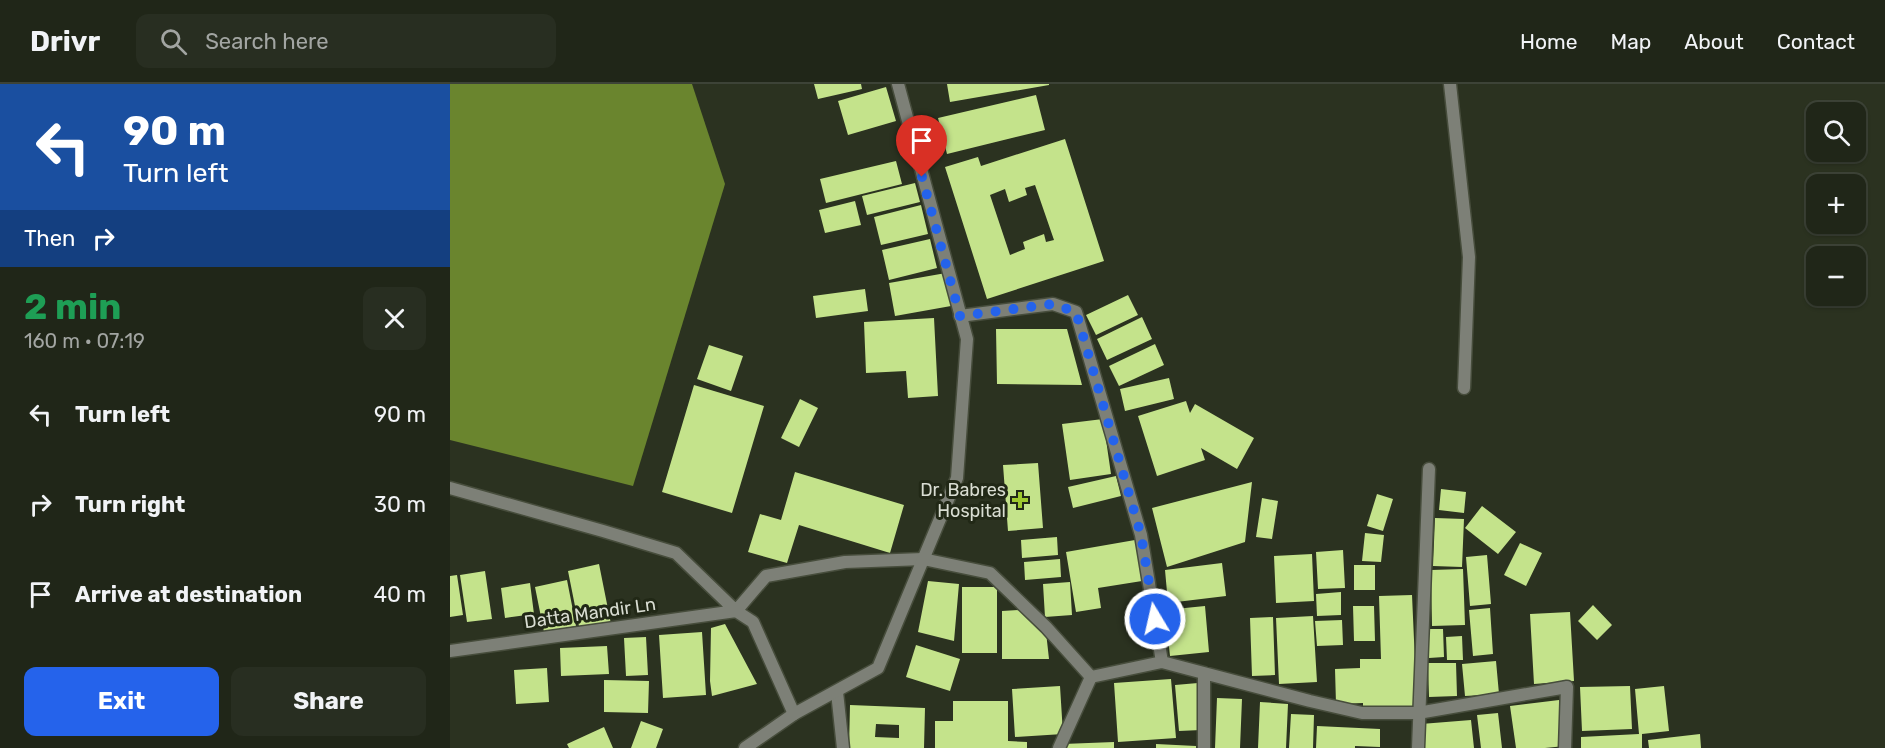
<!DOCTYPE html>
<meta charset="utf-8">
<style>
:root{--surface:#202618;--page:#282e21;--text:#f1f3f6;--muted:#a2a5a2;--line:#3d4337;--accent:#2563eb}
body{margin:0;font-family:Rubik,sans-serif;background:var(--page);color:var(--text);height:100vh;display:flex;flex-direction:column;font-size:22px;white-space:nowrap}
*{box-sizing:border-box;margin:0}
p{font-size:20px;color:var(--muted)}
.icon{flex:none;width:33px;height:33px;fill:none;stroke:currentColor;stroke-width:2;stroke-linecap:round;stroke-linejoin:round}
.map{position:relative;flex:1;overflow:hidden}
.sheet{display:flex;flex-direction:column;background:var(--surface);width:450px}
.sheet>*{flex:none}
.hud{background:#1a4fa0;color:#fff;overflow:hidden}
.tools{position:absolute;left:1356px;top:18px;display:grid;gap:12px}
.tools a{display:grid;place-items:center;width:60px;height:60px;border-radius:12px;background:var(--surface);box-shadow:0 2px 4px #0004,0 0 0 2px var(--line);font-size:30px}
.pin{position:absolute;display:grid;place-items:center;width:51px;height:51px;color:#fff;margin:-62px -26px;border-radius:50% 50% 50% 0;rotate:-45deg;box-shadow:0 0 6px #0007}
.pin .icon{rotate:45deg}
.me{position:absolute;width:66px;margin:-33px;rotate:351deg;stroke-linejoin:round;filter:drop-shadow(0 0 4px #0008)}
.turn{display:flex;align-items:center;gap:21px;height:126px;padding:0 24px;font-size:27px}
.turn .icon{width:78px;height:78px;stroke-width:2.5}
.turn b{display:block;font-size:42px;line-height:51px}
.then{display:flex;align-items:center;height:57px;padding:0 24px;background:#0003;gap:12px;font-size:22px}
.round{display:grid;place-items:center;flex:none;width:63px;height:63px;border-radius:12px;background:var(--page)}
.overview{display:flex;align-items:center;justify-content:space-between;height:102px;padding:0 24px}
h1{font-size:36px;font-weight:700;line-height:45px;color:#1e9e55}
.cta{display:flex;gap:12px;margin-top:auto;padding:12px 24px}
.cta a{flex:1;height:69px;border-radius:12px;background:var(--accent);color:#fff;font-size:24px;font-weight:700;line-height:69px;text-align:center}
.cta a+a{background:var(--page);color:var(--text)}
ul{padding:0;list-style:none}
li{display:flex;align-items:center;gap:18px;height:90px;padding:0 24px}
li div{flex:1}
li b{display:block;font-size:22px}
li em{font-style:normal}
header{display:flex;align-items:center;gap:36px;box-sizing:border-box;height:84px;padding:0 30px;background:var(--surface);border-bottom:2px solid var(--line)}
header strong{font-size:28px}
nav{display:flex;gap:33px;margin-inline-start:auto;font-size:21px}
.search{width:420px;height:54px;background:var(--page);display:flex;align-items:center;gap:15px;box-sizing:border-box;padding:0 21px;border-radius:12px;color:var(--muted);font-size:22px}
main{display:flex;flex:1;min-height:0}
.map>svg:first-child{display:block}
.water{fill:#6a852e}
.building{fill:#c4e38b;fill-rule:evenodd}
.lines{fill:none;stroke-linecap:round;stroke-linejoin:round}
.minor-casing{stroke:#474d3c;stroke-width:15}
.tertiary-casing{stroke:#474d3c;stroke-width:15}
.minor{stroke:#7d8077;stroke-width:12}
.tertiary{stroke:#7d8077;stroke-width:12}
.route{stroke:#2563eb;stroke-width:10;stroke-dasharray:0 18}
.poi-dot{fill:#9eca2e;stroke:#212816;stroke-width:2}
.labels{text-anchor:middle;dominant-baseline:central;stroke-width:6;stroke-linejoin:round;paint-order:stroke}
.poi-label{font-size:18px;fill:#d9ddd2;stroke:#212816;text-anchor:end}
.street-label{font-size:18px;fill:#d9ddd2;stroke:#212816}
</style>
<header>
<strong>Drivr</strong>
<div class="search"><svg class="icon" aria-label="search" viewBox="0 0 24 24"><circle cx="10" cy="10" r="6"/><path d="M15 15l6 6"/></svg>Search here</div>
<nav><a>Home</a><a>Map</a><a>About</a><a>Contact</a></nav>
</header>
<main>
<section class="sheet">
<div class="hud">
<div class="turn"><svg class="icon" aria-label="left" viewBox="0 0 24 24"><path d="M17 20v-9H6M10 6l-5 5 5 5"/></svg><div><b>90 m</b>Turn left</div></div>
<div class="then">Then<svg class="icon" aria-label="right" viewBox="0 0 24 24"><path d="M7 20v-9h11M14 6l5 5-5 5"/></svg></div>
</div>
<div class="overview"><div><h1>2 min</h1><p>160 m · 07:19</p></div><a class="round"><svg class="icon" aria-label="close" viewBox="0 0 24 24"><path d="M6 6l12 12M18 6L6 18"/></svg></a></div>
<ul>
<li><svg class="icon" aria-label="left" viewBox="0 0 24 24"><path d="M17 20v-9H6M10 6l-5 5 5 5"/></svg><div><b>Turn left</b></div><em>90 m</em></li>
<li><svg class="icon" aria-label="right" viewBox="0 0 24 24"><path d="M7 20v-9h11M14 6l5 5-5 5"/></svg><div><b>Turn right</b></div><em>30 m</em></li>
<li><svg class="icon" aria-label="arrive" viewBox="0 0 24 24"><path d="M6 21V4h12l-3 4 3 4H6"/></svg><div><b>Arrive at destination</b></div><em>40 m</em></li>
</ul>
<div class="cta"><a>Exit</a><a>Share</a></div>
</section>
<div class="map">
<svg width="1435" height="664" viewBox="0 0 1435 664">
<rect width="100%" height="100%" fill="#2b3220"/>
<path class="water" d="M0,0H242L275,100L183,402L0,356Z"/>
<path class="building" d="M364,0H411L412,5L368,15Z
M497,0H599V1L500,18Z
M436,3L446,37L398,51L388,17Z
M586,11L595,46L497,70L488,34Z
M615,55L654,177L537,215L495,83L528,73L531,82ZM585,101L604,156L596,158L594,150L573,158L575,165L560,171L540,111L555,105L559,118L577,111L575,104Z
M446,77L452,100L376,119L370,95Z
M465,99L470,118L417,131L412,112Z
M405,117L411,141L375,149L369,126Z
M471,121L478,150L431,161L424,133Z
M480,155L487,184L439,196L432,166Z
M496,189L501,222L445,232L439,199Z
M415,205L418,227L366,234L363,212Z
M678,211L688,231L646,251L636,231Z
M692,233L702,255L657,276L647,255Z
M484,234L488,312L458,314L456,287L416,289L414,238Z
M546,245H617L632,301L547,300Z
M705,260L714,281L669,302L659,282Z
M259,261L293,272L281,307L247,295Z
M719,294L724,315L675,327L670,305Z
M244,301L314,322L282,429L212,408Z
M350,315L368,324L349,363L331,354Z
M736,317L740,329L745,320L804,354L787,385L751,364L755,376L707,392L688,332Z
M653,335L661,390L620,396L612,340Z
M588,379L593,444L558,447L553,381Z
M345,388L454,421L440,469L349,441L337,479L298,468L310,430L331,436Z
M666,392L671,412L623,424L618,403Z
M802,398L795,458L717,483L702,424Z
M991,405L1016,408L1014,429L989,426Z
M927,410L943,415L933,447L917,442Z
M812,414L828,417L822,455L806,453Z
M1032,422L1066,448L1048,470L1015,444Z
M985,434L1014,435L1012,483L983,482Z
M915,449L934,451L931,478L912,477Z
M607,453L608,471L572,474L571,456Z
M685,456L692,497L648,504L651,524L626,528L616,468Z
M1070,459L1092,469L1076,502L1054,491Z
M893,466L895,504L868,505L866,468Z
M862,470L864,517L826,519L824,472Z
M1037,471L1041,520L1020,522L1016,473Z
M610,475L611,493L575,496L574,478Z
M772,479L776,512L718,519L715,486Z
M149,480L161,540L130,547L118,487Z
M904,481H925V506H904Z
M1013,485L1015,541L982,542L981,486Z
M35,487L42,535L17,538L10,491Z
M7,491L13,531L0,533V492Z
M117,496L126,542L94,548L85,503Z
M478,497L509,500L504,557L468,548Z
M620,498L622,531L595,533L593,500Z
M80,499L84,530L55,534L51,504Z
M512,503H547V569H512Z
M891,508V531L867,532L866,510Z
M962,511L967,623L913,624V619L886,620L885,585L910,584V575H931L929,512Z
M1143,521L1162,541L1147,556L1128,537Z
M755,522L759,568L720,572L715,526Z
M903,522H924L925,557H904Z
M1040,524L1043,570L1023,572L1019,526Z
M570,526L596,548L599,575H552V527Z
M1120,528L1124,597L1084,600L1080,530Z
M863,532L867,598L829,600L826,534Z
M823,533L825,591L802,592L800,534Z
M892,536L893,561L867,562L865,537Z
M275,540L307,600L262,612L260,597L261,544Z
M979,545H993L994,573L979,574Z
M252,548L256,611L213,614L209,551Z
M1012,552L1013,576H997L996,553Z
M196,553L198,591L176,592L174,554Z
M466,561L510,575L500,607L456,593Z
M157,562L159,590L111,592L110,564Z
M1046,577L1049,610L1015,612L1012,580Z
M978,579H1006L1007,612L979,613Z
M97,584L99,618L66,620L64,586Z
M721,595L726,654L668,658L664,599Z
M154,596L199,597L198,629L154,628Z
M748,599L751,646L729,647L725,601Z
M610,602L613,650L565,653L562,605Z
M1180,602L1182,645L1132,647L1130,603Z
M1214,602L1219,647L1192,650V664H1131V653L1189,650L1185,605Z
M767,614L792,615L790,664H765Z
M1109,616L1115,662L1095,664H1066L1060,622Z
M503,617H558V657L577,658V664H485V637H503Z
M810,618L838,620L836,664H808Z
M400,621L475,624L474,664H399ZM426,640L449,641V654L425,653Z
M1048,629L1052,664H1031L1027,631Z
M841,630L864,631L863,664H839Z
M1021,636L1024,664H973L971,640Z
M191,637L213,645L206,664H181Z
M867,642L930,645V663L905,662V664H866Z
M154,643L163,664H119L117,660Z
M1250,650L1251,664H1199L1198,656Z
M664,658V664H613V660Z
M706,660L746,662V664H706Z"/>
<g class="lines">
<g class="minor-casing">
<path id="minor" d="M1000,0L1019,173L1014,304
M510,232L603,220L626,228L691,451L712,578L860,617L912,629H968L1117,603L1115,664
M0,404L153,447L226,469L286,527L303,538L344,630
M0,567L286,527L316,492L395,478L473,475L540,489L596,543L641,593
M387,608L393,664
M609,664L641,593L712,578
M754,664V589
M968,664L979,385"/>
</g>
<g class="tertiary-casing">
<path id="tertiary" d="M295,664L344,630L428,584L507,394L517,255L448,0"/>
</g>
<use href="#minor" class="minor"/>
<use href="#tertiary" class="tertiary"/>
</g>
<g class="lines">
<path class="route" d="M472,93L510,232L603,220L626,228L691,451L705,535"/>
</g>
<path class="poi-dot" d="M567 407h6v6h6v6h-6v6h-6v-6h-6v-6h6z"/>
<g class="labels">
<g class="poi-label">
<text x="556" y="406">Dr. Babres<tspan x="556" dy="21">Hospital</tspan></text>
</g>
<g class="street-label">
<text transform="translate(140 529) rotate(-8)">Datta Mandir Ln</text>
</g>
</g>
</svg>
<div class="tools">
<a><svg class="icon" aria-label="search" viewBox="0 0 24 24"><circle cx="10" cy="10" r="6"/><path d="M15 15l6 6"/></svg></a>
<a>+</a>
<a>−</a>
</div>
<div class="pin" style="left:472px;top:93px;background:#d93025"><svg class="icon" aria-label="arrive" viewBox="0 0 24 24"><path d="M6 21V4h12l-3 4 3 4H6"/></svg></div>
<svg class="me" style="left:705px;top:535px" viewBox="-20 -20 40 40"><circle r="17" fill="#2563eb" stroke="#fff" stroke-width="3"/><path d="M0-11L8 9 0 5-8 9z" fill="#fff"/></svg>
</div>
</main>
